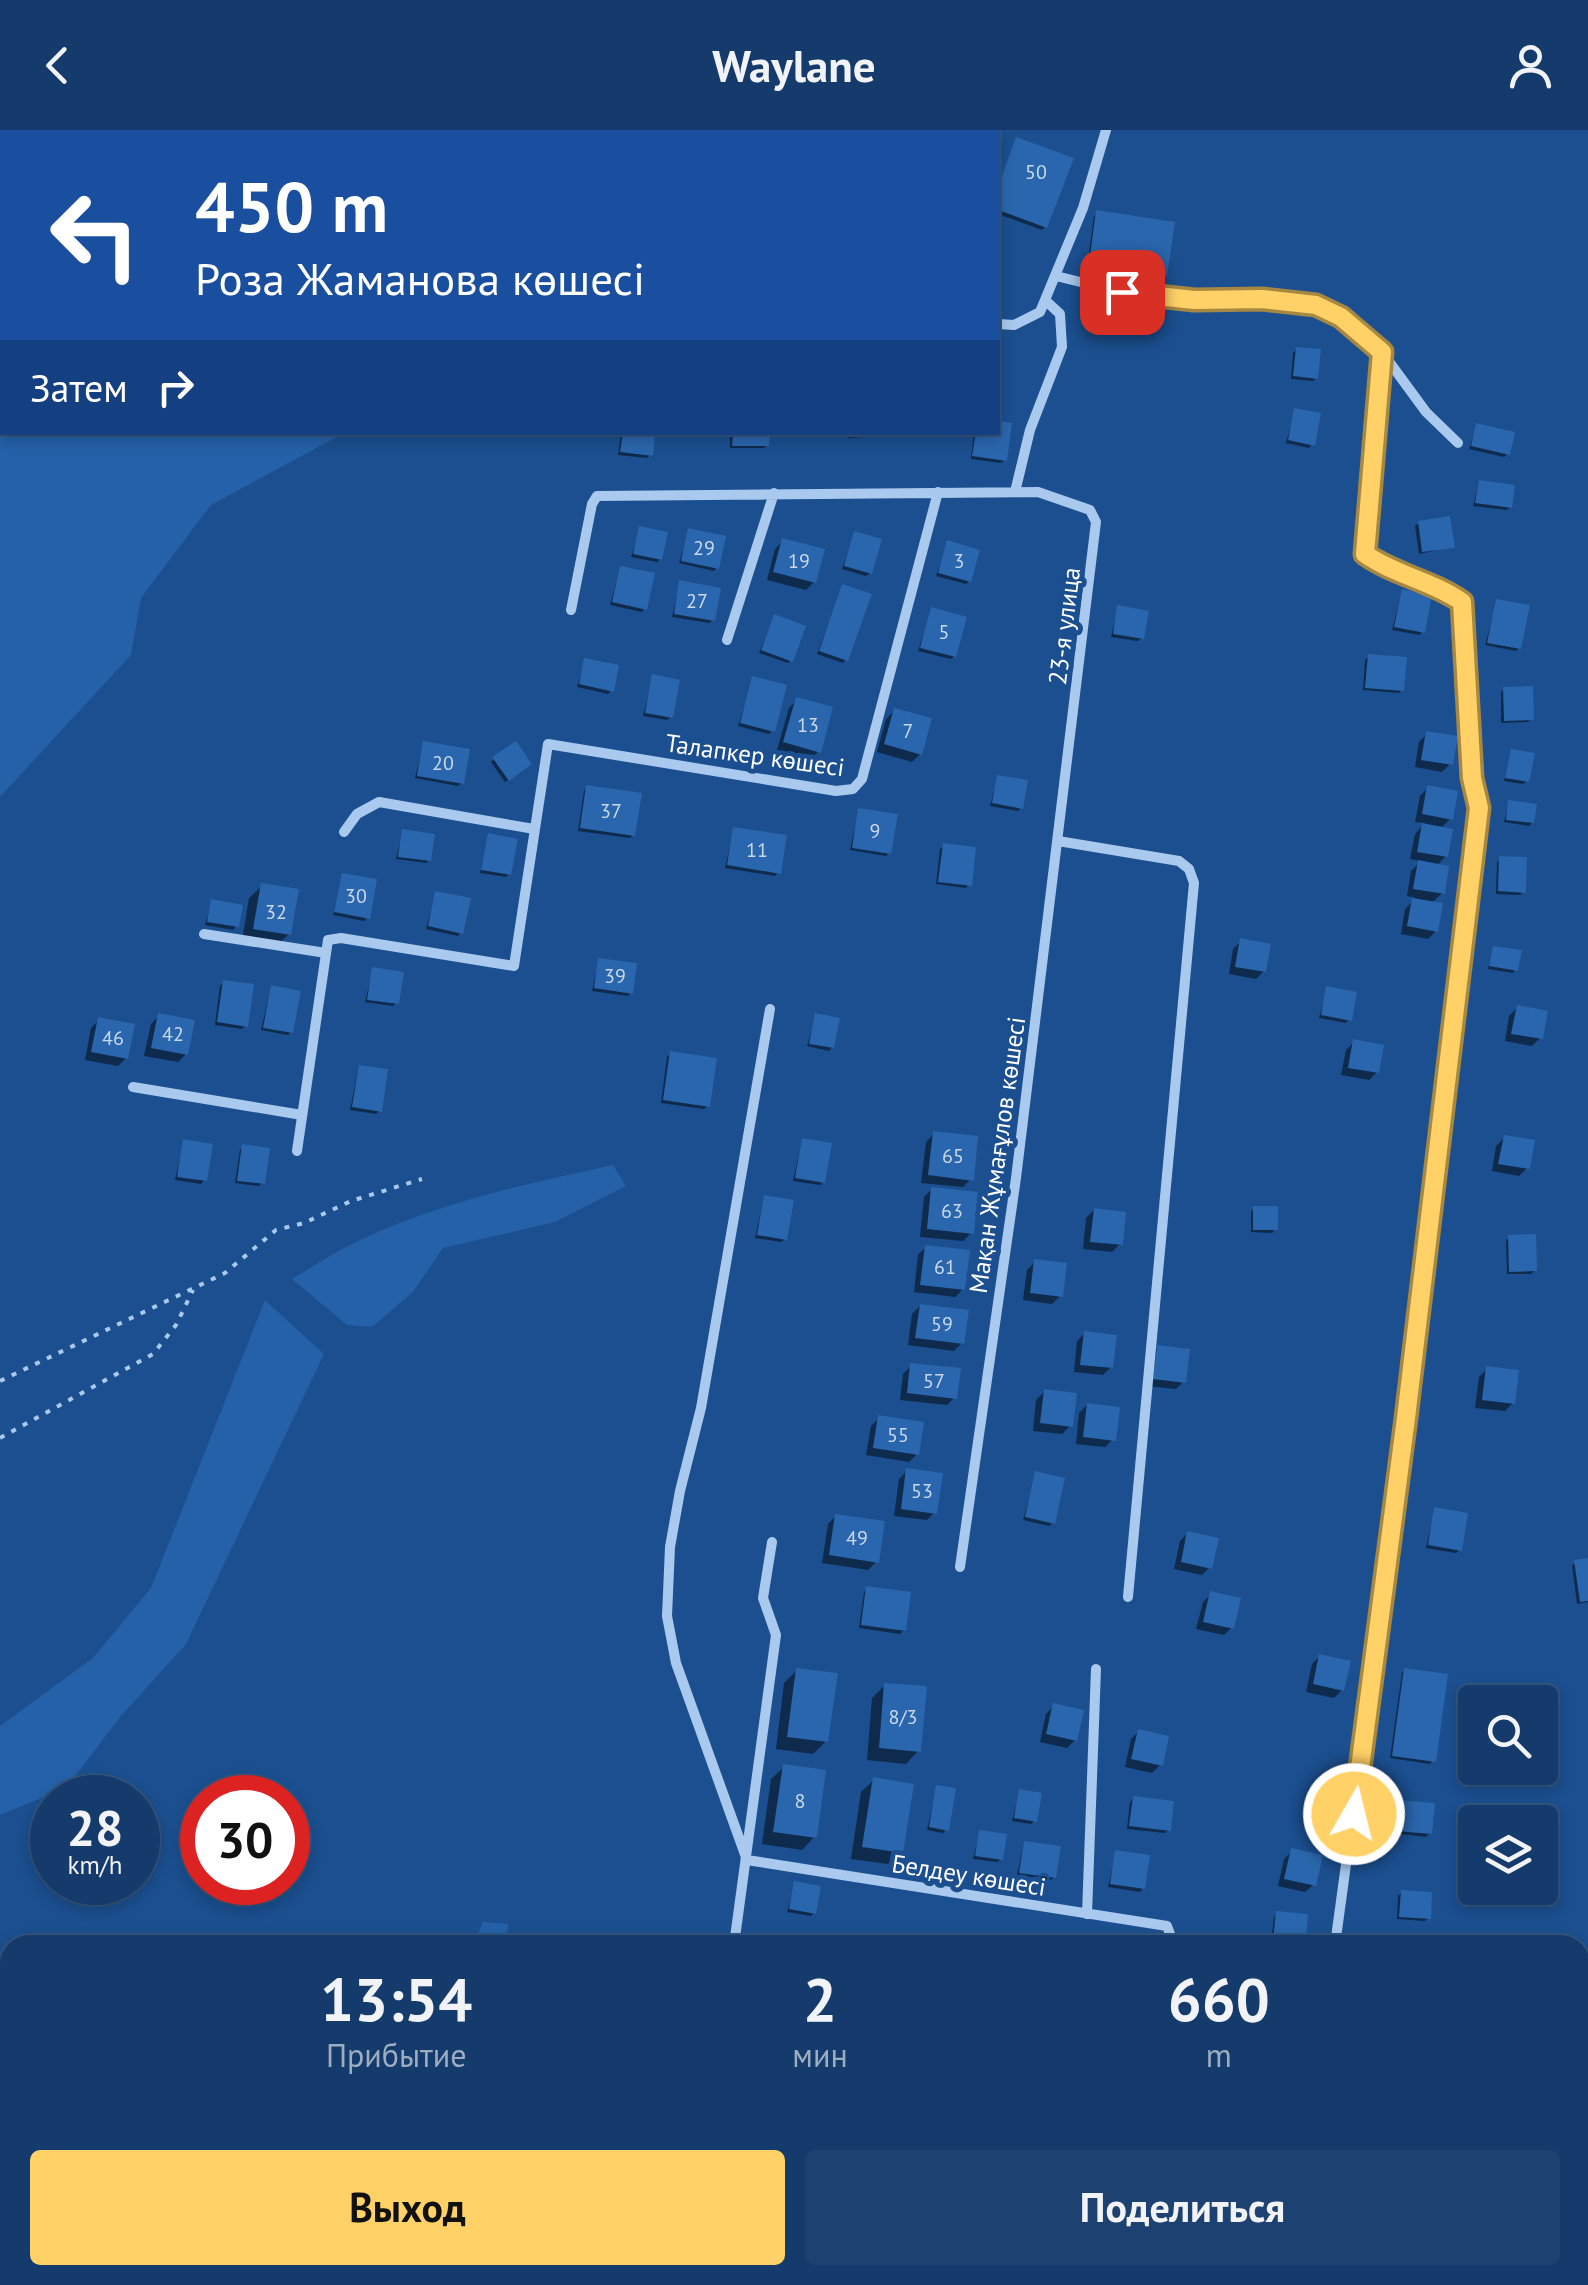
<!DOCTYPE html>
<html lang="ru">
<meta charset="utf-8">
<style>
:root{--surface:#143b6b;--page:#1d4271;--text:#f1f3f6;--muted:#9dadc1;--line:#33557e;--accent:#ffd166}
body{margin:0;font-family:"PT Sans",sans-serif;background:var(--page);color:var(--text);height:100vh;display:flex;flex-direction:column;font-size:38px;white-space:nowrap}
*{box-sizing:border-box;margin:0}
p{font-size:32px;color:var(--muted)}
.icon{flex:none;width:55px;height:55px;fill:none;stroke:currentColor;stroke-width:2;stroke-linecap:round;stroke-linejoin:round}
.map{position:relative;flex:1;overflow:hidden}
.drawer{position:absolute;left:0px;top:1805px;width:1590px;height:350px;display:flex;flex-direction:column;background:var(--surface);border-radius:30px 30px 0 0;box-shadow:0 5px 15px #0003,0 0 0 2px var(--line)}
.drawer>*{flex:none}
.hud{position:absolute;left:0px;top:0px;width:1000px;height:305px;box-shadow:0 5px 15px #0003,0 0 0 2px var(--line);background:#1a4fa0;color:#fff;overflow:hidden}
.buttons{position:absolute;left:1458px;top:1555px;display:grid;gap:20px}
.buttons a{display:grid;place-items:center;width:100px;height:100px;border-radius:10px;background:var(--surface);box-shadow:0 5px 15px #0003,0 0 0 2px var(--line);font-size:50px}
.speed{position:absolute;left:30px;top:1645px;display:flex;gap:20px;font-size:50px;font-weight:700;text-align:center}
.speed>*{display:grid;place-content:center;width:130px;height:130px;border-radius:50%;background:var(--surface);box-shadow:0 5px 15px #0003,0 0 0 2px var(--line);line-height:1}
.speed small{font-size:25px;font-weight:400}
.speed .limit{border:15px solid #d22;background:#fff;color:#111}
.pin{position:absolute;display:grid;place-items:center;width:85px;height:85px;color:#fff;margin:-42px;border-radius:20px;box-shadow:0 5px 15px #0006}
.me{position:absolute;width:110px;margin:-55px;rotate:8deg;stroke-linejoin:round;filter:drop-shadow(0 0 8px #0008)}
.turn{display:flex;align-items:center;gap:35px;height:210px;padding:0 30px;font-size:45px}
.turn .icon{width:130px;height:130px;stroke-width:2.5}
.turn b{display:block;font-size:70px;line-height:85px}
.then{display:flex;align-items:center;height:95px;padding:0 30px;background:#0003;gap:20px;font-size:38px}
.eta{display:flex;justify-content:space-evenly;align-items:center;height:170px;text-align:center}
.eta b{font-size:60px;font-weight:600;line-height:70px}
.button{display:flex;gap:20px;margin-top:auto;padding:20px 30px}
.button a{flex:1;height:115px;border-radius:10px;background:var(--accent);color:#111;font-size:40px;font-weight:600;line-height:115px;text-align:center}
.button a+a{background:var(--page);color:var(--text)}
header{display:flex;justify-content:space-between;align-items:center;height:130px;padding:0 30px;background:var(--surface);font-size:45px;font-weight:600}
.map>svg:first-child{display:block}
.green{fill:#2461a8}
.shadow{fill:#0007}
.building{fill:#2a66ad}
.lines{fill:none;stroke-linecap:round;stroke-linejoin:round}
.path{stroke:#a9c9ee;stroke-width:4;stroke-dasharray:5 8;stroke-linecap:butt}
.street{stroke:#a9c9ee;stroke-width:10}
.route-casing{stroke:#a68842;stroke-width:25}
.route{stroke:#ffd166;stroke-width:18}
.labels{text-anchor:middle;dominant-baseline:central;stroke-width:10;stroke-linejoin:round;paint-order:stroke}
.number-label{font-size:20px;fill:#cad9ea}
.street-label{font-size:25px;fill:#fff;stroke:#1b4f8f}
</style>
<header><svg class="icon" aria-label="back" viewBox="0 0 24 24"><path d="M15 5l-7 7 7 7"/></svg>Waylane<svg class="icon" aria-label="person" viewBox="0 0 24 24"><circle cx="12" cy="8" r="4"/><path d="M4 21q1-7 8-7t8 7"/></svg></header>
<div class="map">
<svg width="1588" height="2155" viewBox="0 0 1588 2155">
<rect width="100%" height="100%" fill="#1b4f8f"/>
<path class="green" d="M0,0H823L2,2V302L344,303L211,375L141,468L131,525L0,667Z
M613,1035L626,1056L555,1092L443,1118L413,1162L372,1197L347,1195L292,1149C314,1136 336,1121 360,1110C441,1072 526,1054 613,1035Z
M265,1170L324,1224L186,1514L121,1586L66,1658L0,1685V1596L93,1528L151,1458Z
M483,1792L508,1794L506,1815H473Z"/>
<path class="shadow" d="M1017,10L1045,97L1042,100L998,84V56Z
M1097,83L1165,144L1161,148L1087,137L1094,86Z
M1297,219L1316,248L1313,251L1291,249L1293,223Z
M1295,281L1312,314L1309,318L1286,313Z
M998,293L1009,295L1005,330L1001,333L971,329L974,302H998Z
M1477,295L1507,324L1504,327L1469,319Z
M652,302L650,325L647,328L618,325L621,303Z
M730,302H767V315L764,318H730Z
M848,302H885V303L882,306L848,308Z
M1479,353L1510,377L1507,380L1473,376Z
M1419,393L1452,417L1419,424L1415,396Z
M640,399L660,429L657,432L631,427Z
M689,401L717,437L714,441L679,433Z
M855,404L870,443L866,446L842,439Z
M783,411L814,452L806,460L767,450L775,419Z
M948,413L969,451L966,454L936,446Z
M620,439L645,478L642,482L610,475Z
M680,453L713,490L709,493L672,487Z
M843,456L846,529L843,533L817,524Z
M1402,462L1422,502L1419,505L1392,500Z
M1497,472L1519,518L1516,521L1485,515Z
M1118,478L1141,508L1138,511L1111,507Z
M932,480L954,526L951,529L918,521Z
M774,487L791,530L788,533L759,523Z
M1369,526L1402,560L1399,563L1363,560L1365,530Z
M585,531L611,560L608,564L577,557Z
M653,547L671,587L667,590L643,586Z
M753,549L772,600L769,604L738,596Z
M1504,559L1531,589L1528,592L1501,593V562Z
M797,570L818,622L810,629L777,620L789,578Z
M894,581L920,624L912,632L877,622L886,589Z
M1427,604L1450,634L1442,642L1415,637L1419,612Z
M424,614L462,652L458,656L415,648Z
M1512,621L1527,651L1523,654L1504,651Z
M494,629L526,637L505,652L491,632Z
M998,647L1021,678L1018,681L990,676Z
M587,657L633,705L630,708L578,701L584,661Z
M1428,658L1451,688L1440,699L1446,726L1436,736L1442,763L1431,774L1436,801L1428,809L1401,804L1405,779L1416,768L1407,766L1411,741L1421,731L1410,729L1415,704L1425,693L1415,692L1420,666Z
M1509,673L1532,692L1529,696L1504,692Z
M859,680L889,723L886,726L850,720Z
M734,699L778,742L775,746L725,738Z
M403,702L429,730L426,733L396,729Z
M489,706L509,744L506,747L480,743Z
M944,716L969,754L966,758L936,754L940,719Z
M1500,729L1523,762L1520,765L1496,764L1497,732Z
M343,745L367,788L364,791L333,785Z
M262,756L289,804L276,816L242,811L249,768Z
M436,763L461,802L458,806L426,799Z
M212,772L236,796L233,800L205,795Z
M1241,811L1264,841L1256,849L1229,844L1233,819Z
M1493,819L1516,839L1513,843L1488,839Z
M599,830L631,862L628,866L592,861Z
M373,840L396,873L393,876L365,872Z
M224,852L246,895L242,899L215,895L220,856Z
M271,858L291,902L288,905L261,900Z
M1327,859L1349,889L1346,893L1319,888Z
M1517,878L1540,908L1532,916L1505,911L1509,886Z
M159,886L186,924L178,932L144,926L151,894Z
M816,886L832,917L829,921L807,916Z
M99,890L126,928L118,936L85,930L91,898Z
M1354,912L1377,942L1369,950L1341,945L1346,920Z
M671,924L708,976L704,979L661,973L667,927Z
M359,937L379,981L376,984L350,980Z
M934,1004L971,1049L963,1057L921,1053L926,1012Z
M1504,1008L1527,1038L1519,1046L1492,1041L1496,1016Z
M184,1011L204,1050L201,1054L175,1050Z
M802,1011L823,1052L820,1055L793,1051Z
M243,1017L262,1053L259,1056L235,1053L240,1020Z
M932,1059L971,1103L963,1111L920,1107L924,1067Z
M764,1068L785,1109L781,1112L755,1108Z
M1254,1078L1275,1099L1272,1103L1251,1102V1082Z
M1094,1080L1120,1114L1112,1122L1083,1119L1086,1088Z
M1509,1107L1535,1140L1531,1144H1507L1506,1111Z
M926,1117L963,1159L955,1167L914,1162L918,1125Z
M1035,1132L1060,1166L1052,1174L1023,1170L1027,1140Z
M920,1176L962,1213L954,1221L908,1215L912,1184Z
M1085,1203L1111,1237L1103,1245L1074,1242L1077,1211Z
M1158,1217L1184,1251L1176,1259L1146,1256L1150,1225Z
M911,1236L955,1267L947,1275L900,1270L903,1244Z
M1487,1239L1513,1273L1505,1281L1475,1278L1479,1247Z
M1044,1262L1070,1296L1062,1304L1033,1301L1036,1270Z
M1087,1275L1113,1309L1105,1317L1076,1314L1079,1283Z
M879,1288L917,1324L909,1332L866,1325L871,1296Z
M907,1341L935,1382L927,1390L894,1386L899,1349Z
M1036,1344L1053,1393L1049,1396L1023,1390Z
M1435,1380L1459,1420L1456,1423L1426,1418Z
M836,1386L876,1432L868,1440L822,1433L828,1394Z
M1188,1403L1210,1437L1202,1445L1174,1439L1180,1411Z
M1588,1430V1472L1577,1474L1572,1435Z
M867,1459L904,1500L900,1504L859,1498L864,1462Z
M1211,1464L1232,1497L1224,1505L1196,1499L1203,1472Z
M1320,1526L1342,1560L1334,1568L1306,1562L1312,1534Z
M797,1540L826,1611L813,1624L776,1619L784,1553Z
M1405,1540L1433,1630L1430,1634L1390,1628L1402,1543Z
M885,1555L918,1621L906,1634L867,1630L872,1568Z
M1054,1576L1075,1610L1067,1618L1040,1612L1046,1584Z
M1139,1601L1160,1635L1152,1643L1125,1637L1131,1609Z
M784,1637L814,1707L802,1720L762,1714L771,1649Z
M874,1650L901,1722L888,1734L851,1729L861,1662Z
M937,1657L946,1699L943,1703L927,1700Z
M1020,1661L1034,1691L1031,1694L1012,1691Z
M1133,1669L1168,1700L1165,1703L1127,1699L1130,1672Z
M1399,1672L1430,1703L1426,1707L1393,1703L1396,1676Z
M980,1703L1001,1729L997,1732L973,1729Z
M1024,1713L1054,1747L1051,1750L1017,1745Z
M1292,1721L1313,1755L1305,1762L1278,1756L1284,1729Z
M1116,1723L1143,1758L1140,1762L1108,1757Z
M795,1754L814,1783L811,1786L787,1782Z
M1402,1762L1428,1788L1425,1791L1397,1789L1398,1766Z
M1277,1784L1303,1811L1300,1815L1271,1812L1274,1787Z
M1582,2024L1588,2027V2067L1580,2063Z"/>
<path class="building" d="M1016,7L1074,28L1047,98L998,80V57Z
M1096,80L1175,92L1167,146L1089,134Z
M1296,217L1321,219L1318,249L1293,246Z
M1294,278L1321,283L1315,316L1288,310Z
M998,291L1012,293L1007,331L972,326L976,302H998Z
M1476,293L1515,302L1510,325L1471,316Z
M623,302H655L653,326L620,322Z
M733,302H770L769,316H732Z
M1479,350L1515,355L1512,378L1475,373Z
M1450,386L1455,418L1422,422L1418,391Z
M639,396L668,402L662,430L633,424Z
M688,398L726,406L719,439L681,431Z
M854,401L882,409L872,444L844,436Z
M782,408L825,419L816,453L773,442Z
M947,410L980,420L971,452L938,443Z
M620,436L655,443L647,480L612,472Z
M679,450L721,458L715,491L674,484Z
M842,454L872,464L848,531L819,521Z
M1402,459L1432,465L1425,503L1394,497Z
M1496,469L1530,475L1521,519L1487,513Z
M1117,475L1149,481L1144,509L1113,504Z
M931,477L967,487L956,527L920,518Z
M774,484L806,496L793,532L761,520Z
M1368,524L1407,527L1404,561L1365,558Z
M584,528L619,535L614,562L579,554Z
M652,544L680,550L673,588L645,583Z
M752,546L787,555L775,602L740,593Z
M1533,556L1534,590L1504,591L1503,557Z
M796,567L833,577L821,623L783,612Z
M894,578L932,588L922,625L884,614Z
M1426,601L1458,606L1453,635L1421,630Z
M423,611L470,619L464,654L417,646Z
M516,611L532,634L509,651L492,627Z
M1511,619L1535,623L1529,652L1505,648Z
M997,645L1028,650L1023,679L992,673Z
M586,655L642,663L635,706L580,698Z
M1427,655L1458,661L1453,690L1422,684Z
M1508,670L1537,674L1534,693L1506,690Z
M858,678L898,684L891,724L852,718Z
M1422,693L1453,699L1448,727L1417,722Z
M733,697L787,705L781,744L727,735Z
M402,699L435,704L431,731L398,727Z
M488,703L518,709L511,745L481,740Z
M943,713L976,717L972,756L938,752Z
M1499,726L1527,727L1526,763L1498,761Z
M1418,730L1449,736L1445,764L1413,759Z
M342,743L377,749L370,789L334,782Z
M261,753L299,759L291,805L253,799Z
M435,761L471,768L463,804L428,796Z
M1412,768L1443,773L1438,802L1407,796Z
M211,769L243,775L239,797L207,792Z
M1240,808L1271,814L1266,842L1235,837Z
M1493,816L1522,820L1518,841L1489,836Z
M598,828L637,833L633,864L594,858Z
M372,837L404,842L399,874L367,870Z
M223,850L254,854L248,897L217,892Z
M271,855L301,861L293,903L263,898Z
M1326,856L1357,862L1352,891L1321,885Z
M1517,875L1548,881L1543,909L1511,904Z
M158,883L195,890L188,925L151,918Z
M815,883L840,888L834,918L809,914Z
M98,887L135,894L128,929L91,922Z
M1353,909L1384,915L1379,943L1348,938Z
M670,921L717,928L710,977L663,970Z
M359,935L388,939L382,982L352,977Z
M933,1001L978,1006L974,1051L928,1045Z
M1504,1005L1535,1010L1530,1039L1498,1034Z
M802,1008L832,1013L825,1053L795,1048Z
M183,1009L213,1014L207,1051L177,1047Z
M242,1014L270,1018L265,1054L237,1051Z
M931,1057L978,1062L974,1104L927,1099Z
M764,1065L794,1070L787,1110L757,1105Z
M1253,1076H1278V1100H1253Z
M1094,1078L1126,1082L1123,1115L1090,1112Z
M1536,1104L1537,1141L1509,1142L1508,1105Z
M925,1115L970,1120L965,1160L920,1155Z
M1034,1129L1067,1133L1063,1167L1030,1163Z
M920,1174L969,1180L964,1214L915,1208Z
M1084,1201L1117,1205L1113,1238L1080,1235Z
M1157,1215L1190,1219L1186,1253L1153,1249Z
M910,1233L961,1238L957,1269L907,1263Z
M1486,1236L1519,1240L1515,1274L1482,1270Z
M1044,1259L1077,1263L1073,1297L1040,1293Z
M1087,1273L1120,1277L1116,1311L1083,1307Z
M878,1285L924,1292L919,1325L873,1318Z
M906,1338L943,1343L937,1384L901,1379Z
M1035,1341L1065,1348L1055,1394L1025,1387Z
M1434,1377L1468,1383L1462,1421L1428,1415Z
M835,1384L885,1391L879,1433L829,1425Z
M1187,1401L1219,1408L1212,1439L1181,1432Z
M1588,1428V1471L1580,1472L1574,1430Z
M866,1456L911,1462L906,1501L861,1495Z
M1210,1461L1241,1468L1234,1499L1203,1492Z
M1319,1524L1351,1531L1344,1561L1313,1554Z
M796,1538L838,1543L828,1612L787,1607Z
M1404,1538L1448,1544L1436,1632L1392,1626Z
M884,1553L927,1556L921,1622L879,1618Z
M1053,1573L1084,1580L1077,1611L1046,1604Z
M1138,1599L1169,1606L1163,1636L1131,1629Z
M783,1634L826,1640L817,1708L773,1702Z
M873,1647L914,1654L903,1723L862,1717Z
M936,1655L956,1658L949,1701L929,1697Z
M1019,1659L1042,1663L1037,1692L1014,1688Z
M1133,1666L1174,1671L1171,1701L1129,1696Z
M1398,1670L1435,1673L1432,1704L1395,1701Z
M979,1700L1007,1704L1003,1730L975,1726Z
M1024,1711L1061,1716L1056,1748L1019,1743Z
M1291,1718L1323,1725L1316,1756L1284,1749Z
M1115,1720L1150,1725L1145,1759L1110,1754Z
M794,1751L821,1756L816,1784L789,1779Z
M1401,1760L1432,1762L1431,1789L1399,1787Z
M1276,1781L1308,1784L1306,1812L1273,1810Z
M1358,1807L1387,1810V1815H1357Z
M1582,2021L1588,2024V2056L1580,2052Z
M704,2145H730L728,2155H702Z
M1018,2145H1053L1051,2155H1016Z
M1325,2145H1365L1363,2155H1323Z"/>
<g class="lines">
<path class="path" d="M0,1251L225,1143L276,1100L304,1093L351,1071L422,1049
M0,1308L153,1224L176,1195L193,1160"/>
<path class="street" d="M1056,146L1121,162L1194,170L1262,169L1316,175L1341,187L1382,222L1426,282L1458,313
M998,194L1014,195L1040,182L1083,78L1106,0
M1015,362L1030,300L1062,217L1060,184L1045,170
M571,480L592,374L597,366L1038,362L1090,380L1096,392L1016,1048L960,1437
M727,510L774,363
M344,702L357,684L379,672L534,699
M1058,711L1179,731L1189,739L1194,753L1128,1467
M204,804L326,823
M133,957L302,985
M297,1021L328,810L341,808L514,836L548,614L836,661L853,659L862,649L938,362
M747,1730L676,1533L667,1486L670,1417L680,1361L701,1278L770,879
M747,1730L1167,1796L1174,1815
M1087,1784L1096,1539
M734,1815L776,1505L763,1468L772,1412
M1335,1815L1407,1288L1479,678L1473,648L1462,472C1432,451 1396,445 1365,424L1382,222
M657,2155L660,2145
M1094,2155L1097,2145
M1273,2155L1275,2145"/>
</g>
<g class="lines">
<g class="route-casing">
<path id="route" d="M1122,162L1194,170L1262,169L1316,175L1341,187L1382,222L1365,424C1395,445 1432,451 1462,472L1472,648L1479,678L1406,1288L1354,1684"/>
</g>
<use href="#route" class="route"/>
</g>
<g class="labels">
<g class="number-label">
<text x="1036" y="42">50</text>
<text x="704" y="418">29</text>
<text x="799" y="431">19</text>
<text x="959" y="431">3</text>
<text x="697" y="471">27</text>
<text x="944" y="502">5</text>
<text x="808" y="595">13</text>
<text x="908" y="601">7</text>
<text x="443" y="633">20</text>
<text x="611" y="681">37</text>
<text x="875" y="701">9</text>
<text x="757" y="720">11</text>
<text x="356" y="766">30</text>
<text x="276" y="782">32</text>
<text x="615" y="846">39</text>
<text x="173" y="904">42</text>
<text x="113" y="908">46</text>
<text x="953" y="1026">65</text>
<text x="952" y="1081">63</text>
<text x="945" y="1137">61</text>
<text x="942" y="1194">59</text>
<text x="934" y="1251">57</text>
<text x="898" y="1305">55</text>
<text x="922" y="1361">53</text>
<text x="857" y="1408">49</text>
<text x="903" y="1587">8/3</text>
<text x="800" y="1671">8</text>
</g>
<g class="street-label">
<text transform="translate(1064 496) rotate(-83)">23-я улица</text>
<text transform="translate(755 625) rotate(8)">Талапкер көшесі</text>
<text transform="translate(997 1025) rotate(-82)">Мақан Жұмағұлов көшесі</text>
<text transform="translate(969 1745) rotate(9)">Белдеу көшесі</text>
</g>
</g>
</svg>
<div class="buttons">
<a><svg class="icon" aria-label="search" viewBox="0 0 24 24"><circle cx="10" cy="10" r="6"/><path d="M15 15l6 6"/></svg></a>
<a><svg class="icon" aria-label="layers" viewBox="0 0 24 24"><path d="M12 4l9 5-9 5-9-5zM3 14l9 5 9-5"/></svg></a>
</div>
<div class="speed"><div>28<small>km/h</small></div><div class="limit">30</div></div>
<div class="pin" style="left:1122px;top:162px;background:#d93025"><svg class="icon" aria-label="arrive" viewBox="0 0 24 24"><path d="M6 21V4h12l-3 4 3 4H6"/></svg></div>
<svg class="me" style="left:1354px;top:1684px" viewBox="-20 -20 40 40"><circle r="17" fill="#ffd166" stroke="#fff" stroke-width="3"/><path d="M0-11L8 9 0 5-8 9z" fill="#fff"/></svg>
<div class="hud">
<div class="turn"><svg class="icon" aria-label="left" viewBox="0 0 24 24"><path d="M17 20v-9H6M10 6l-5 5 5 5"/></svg><div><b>450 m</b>Роза Жаманова көшесі</div></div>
<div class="then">Затем<svg class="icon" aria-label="right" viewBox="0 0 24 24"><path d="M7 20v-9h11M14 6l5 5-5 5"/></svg></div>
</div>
<section class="drawer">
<div class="eta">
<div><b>13:54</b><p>Прибытие</p></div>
<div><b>2</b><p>мин</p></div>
<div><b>660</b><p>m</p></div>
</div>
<div class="button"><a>Выход</a><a>Поделиться</a></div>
</section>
</div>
